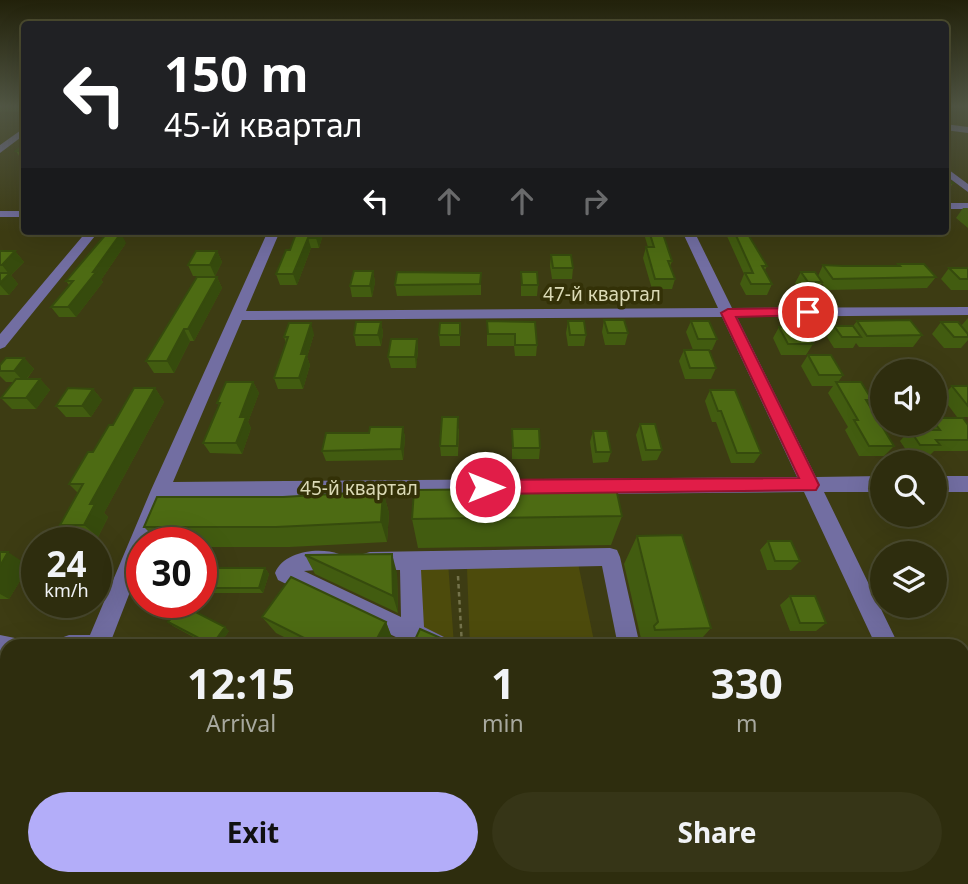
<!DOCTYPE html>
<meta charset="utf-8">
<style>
:root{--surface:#2e2d0e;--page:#363517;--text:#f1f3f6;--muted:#a7a89e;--line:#49492e;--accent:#b3adf9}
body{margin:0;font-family:"Noto Sans",sans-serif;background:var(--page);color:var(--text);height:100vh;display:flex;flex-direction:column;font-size:26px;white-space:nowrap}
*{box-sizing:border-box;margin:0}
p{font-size:23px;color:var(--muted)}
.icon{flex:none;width:38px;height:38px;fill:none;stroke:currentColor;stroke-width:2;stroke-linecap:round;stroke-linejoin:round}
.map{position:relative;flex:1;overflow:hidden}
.sheet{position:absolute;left:0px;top:639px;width:970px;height:247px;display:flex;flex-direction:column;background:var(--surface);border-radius:21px 21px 0 0;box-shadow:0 7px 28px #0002,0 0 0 2px var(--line)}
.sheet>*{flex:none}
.banner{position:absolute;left:21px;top:21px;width:928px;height:214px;border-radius:7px;box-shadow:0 7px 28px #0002,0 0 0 2px var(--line);background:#202124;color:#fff;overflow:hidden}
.fabs{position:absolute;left:870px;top:359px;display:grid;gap:14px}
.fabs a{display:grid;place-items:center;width:77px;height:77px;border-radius:50%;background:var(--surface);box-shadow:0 7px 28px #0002,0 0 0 2px var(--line);font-size:35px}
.speed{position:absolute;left:21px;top:527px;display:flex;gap:14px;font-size:35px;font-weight:700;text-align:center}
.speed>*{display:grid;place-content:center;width:91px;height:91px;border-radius:50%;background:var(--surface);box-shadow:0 7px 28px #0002,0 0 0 2px var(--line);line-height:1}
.speed small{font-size:18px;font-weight:400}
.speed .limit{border:10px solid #d22;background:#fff;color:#111}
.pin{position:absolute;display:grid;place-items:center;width:60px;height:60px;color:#fff;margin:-30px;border:4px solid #fff;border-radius:50%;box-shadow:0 2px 7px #0007}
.me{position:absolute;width:77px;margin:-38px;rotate:90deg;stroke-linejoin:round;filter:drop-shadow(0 0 5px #0008)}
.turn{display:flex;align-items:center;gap:24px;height:147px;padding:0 28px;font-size:32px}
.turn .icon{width:91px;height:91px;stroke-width:2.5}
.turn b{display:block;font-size:49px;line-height:60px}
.lanes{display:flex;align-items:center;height:66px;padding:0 28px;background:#0003;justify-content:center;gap:35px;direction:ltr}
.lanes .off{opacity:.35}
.eta{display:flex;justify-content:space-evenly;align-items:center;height:119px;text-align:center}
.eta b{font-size:42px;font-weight:700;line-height:49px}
.action{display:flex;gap:14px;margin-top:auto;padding:14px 28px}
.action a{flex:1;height:80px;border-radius:42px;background:var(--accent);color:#111;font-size:28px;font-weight:700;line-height:80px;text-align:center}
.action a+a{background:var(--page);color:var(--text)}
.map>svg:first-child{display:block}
.green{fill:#4d4b0c}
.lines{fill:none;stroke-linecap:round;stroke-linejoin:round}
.path{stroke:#74734b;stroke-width:2.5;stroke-dasharray:4.5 3.5;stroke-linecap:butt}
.minor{fill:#726ea2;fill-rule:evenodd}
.wall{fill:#425c10}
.shaded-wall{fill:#364b0d}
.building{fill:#4d6b13;stroke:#364b0d;stroke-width:2}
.route{fill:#e11d48;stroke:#92132f;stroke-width:2}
.labels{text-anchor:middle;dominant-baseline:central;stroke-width:7;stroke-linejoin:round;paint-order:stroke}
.street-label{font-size:19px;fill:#dbdab6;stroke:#333107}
</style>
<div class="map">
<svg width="968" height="884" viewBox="0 0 968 884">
<rect width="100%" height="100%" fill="#3d3c13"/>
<path class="green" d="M448,562L454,645L421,631L418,566Z
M578,563L595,646H470L467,568Z"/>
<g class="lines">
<path class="path" d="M458,576L462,646"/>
<path class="minor" d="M945,124L968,127V133L945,130Z
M24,128V135L0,153V145Z
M945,167L968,184V192L945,175Z
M945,203H968V209H945Z
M0,211H24V217H0Z
M87,231H99L5,347L0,349V334Z
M268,231H280L246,311L718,308L682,231H694L732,308L968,307V315L737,317L816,477L882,476V492H824L899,646H876L804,492L166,498L149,542H142V561L109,646H58L61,638L69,635H90L151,490ZM722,317L797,477L173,482L242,320Z
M934,476H968V492H934Z
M610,548L617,550L620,557L640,646H618L602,566L421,570L424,627L446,638L449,646H403L402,640L278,580L275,573C284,551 319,547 339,554L342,561L339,568L304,571L401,617L400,570H370L363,568L360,561L363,554L370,552Z
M0,635L15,638L18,646H7V657H0Z
M0,686H7V710H0Z
M962,787L968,789V825L962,822Z
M7,839V878H10L0,883V842Z
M404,878H440L443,884H406Z
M482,878H511L510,884H480Z
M551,878H589L592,884H553Z"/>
</g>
<path class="wall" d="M0,107H24V112H0Z
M24,144V161H22L16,151Z
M945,177L953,183L946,194H945Z
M963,208H968V228L956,218Z
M297,231H324L319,248H311L297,285H280L276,274L290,250Z
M643,231H662L672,261L670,267L675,279L672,289H652L643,258L646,247H648Z
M727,231H746L767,266L765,270L772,284L767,295H746L740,284L744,274L726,234Z
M126,243L101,280L103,282L76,317H59L51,307L69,285L66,281Z
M0,251H15L24,262L11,275L18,284L9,295H0Z
M217,251L222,262L215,276H193L188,265Z
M551,255L573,268L572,279H552L550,266Z
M898,264L936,277L927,288L826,290L822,283L815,293H802L795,283L801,272L818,276L823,265L896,266Z
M949,268H968V290H951L941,279Z
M373,271L375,282L372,297H352L350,286Z
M521,272L538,285L537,296H521Z
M481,273V295L397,296L395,285Z
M217,277L222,288L194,341H190L174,373H154L146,361Z
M968,318V340L961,348H944L932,334L941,322L961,326Z
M604,320L628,333L625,345H605L602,332Z
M487,321L537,345L536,356H515L514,346H487Z
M568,321L586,335L584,346H568L566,333Z
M691,321L717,339L712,350H709L716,368L711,379H685L679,361L684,350H693L686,332Z
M857,321L922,335L913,347H859L856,343L853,348H834L827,337L834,326H853Z
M381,322L383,333L381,346H356L354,335Z
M460,323V346H440L439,335Z
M779,327L813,344L806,355H781L773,338Z
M314,334L307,357L310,365L303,389H278L274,378L286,343L284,337Z
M417,339L418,351L416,368H391L388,357Z
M808,355L843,375L838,382L872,400L869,404L894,446L884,456H859L845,430L848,427L828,393L833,386H812L801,366Z
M24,358L34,369L27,379H40L50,390L36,409H12L1,398L14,382H6L0,376V365Z
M253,382L259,393L248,422L251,428L242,454L210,453L203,443L219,405L217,403Z
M952,386H968V417H957L942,397Z
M155,388L164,402L104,513L108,517L98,537H74L60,525L78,493L69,484L113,425Z
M93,389L102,400L91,417H66L56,406Z
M710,390L761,453L754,463H731L716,422H712L705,401Z
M934,418L968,425V450L967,451H934L929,456H910L900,441L910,430L921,429L927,424H934Z
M640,424L662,450L657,460L642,461L636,435Z
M403,427L405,438L403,460L326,461L322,451Z
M459,428L458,456H441L440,446Z
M512,429L540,448L539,459H512Z
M593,431L611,452L608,462L593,463L590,442Z
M383,491L389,513L387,542L289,547H201V542H159L144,527Z
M622,516L611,545L418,548L412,519Z
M637,536L711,628L695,646H641L642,643L624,564Z
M768,541L800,561L791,570H767L760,550Z
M0,552L29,566L9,599H0Z
M305,555L397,573L398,613L315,574Z
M201,568H265L269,574L263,593H201Z
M790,596L826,623L816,631H790L780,605Z
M262,617L386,622L392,638L388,646H302L276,633Z
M168,622L229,631L218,646H210L173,626Z
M880,878H931L933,884H882Z"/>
<path class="shaded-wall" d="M318,231H324L319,248L316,238Z
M121,233L126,243L101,280L103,282L76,317L68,307Z
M308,238L311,248L297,285L293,274Z
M15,251L24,262L11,275L18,284L9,295L0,285V283L9,274L2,265Z
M217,251L222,262L215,276L210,265Z
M373,271L375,282L372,297L370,286Z
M217,277L222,288L194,341L188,329Z
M381,322L383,333L381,346L378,335Z
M311,323L314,334L307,357L310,365L303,389L299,378L301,354Z
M184,329L190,341L174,373L167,361Z
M417,339L418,351L416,368L415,357Z
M24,358L34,369L24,382L14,371Z
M40,379L50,390L36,409L26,398Z
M253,382L259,393L248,422L251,428L242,454L236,443L240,417Z
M155,388L164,402L104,513L108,517L98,537L84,525L90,504Z
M93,389L102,400L91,417L82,406Z
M403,427L405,438L403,460L401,449Z
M383,491L389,513L387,542L381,522Z
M8,552L29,566L9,599L0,594V566Z
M392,554L397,573L398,613L393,596Z
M265,568L269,574L263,593L259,588Z
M386,622L392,638L388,646H373Z
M225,627L229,631L218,646L212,645Z
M172,878H184L193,884H181Z"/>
<path class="building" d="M24,144V151H16Z
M945,177L953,183H945Z
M297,231H318L316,238H308L293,274H276L286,250H290Z
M649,231H662L672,261H668L675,279H655L646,247H654Z
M734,231H746L767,266H762L772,284H751L745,273H753Z
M107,233H121L93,272H96L68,307H51L73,281H66Z
M0,251H15L2,265H0Z
M196,251H217L210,265H188Z
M551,255H571L573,268H553Z
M898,264H924L936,277L833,279L823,265L843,266H900Z
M949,268H968V279H960Z
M354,271H373L370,286H350Z
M397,272L481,273L480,284L395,285Z
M521,272H537L538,285H522Z
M801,272H815L822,282H808Z
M0,273H10L0,283Z
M197,277H217L188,329H184L167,361H146Z
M604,320H624L628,333H608Z
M910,320L922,335L867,336L857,321Z
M487,321L535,322L537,345H515V334H488Z
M568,321H584L586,335H570Z
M691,321H709L717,339H698Z
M356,322H381L378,335H354Z
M941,322H958L968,334V337H954Z
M289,323H311L301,354H307L299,378H274L288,337H284Z
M440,323H460V335H439Z
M834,326H853L861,337H842Z
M779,327H802L813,344H788Z
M391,339H417L415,357H388Z
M684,350H709L716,368H690Z
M808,355H831L843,375H819Z
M6,358H24L14,371H0V365Z
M16,379H40L26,398H1Z
M226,382H253L240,417H246L236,443H203L220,403H217Z
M836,382H861L872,400H866L894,446H869L854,420H858Z
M952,386H968V406Z
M68,388L93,389L82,406H56Z
M134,388H155L90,504H95L84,525H60L83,484H69L88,452H93L109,425H113Z
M710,390H735L761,453H737L721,411H718Z
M442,417H458L457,446H440Z
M934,418H963L968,425V440H936L940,445H920L910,430H940L934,422Z
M640,424H655L662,450H646Z
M370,427H403L401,449L322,451L326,433H369Z
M512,429H539L540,448H513Z
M593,431H607L611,452H596Z
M616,488L622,516L412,519L414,490Z
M383,491L381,522L276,527H144L157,497H283Z
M682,535L711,628L655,630L654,626L658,622L637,536Z
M768,541H791L800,561H775Z
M0,552H8L0,566Z
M392,554L393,596L305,555Z
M201,568H265L259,588H201Z
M291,577L386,622L373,646H320L262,617Z
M790,596H815L826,623H800Z
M182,605L225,627L212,645L168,622Z
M420,629L459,646H412Z
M164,878H172L181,884H161Z
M896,878H931L933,884H898Z"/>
<linearGradient id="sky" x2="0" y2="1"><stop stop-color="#22210a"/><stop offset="0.46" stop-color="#515644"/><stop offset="1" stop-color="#515644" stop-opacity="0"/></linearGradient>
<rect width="968" height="231" fill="url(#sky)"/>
<path class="route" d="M808,308L813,309V315L736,317L819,485L816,490L485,494L479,492L477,487L479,482L485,480L799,478L721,313L728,309Z"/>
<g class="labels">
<g class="street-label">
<text x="602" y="294">47-й квартал</text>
<text x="359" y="488">45-й квартал</text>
</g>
</g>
</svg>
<div class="fabs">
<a><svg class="icon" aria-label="sound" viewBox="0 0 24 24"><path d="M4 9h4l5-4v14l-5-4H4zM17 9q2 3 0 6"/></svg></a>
<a><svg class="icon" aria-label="search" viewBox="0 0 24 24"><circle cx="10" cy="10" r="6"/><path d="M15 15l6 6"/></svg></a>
<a><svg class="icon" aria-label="layers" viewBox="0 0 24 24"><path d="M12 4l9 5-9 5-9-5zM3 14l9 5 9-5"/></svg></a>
</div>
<div class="speed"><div>24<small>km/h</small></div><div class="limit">30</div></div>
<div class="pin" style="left:808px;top:312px;background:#d93025"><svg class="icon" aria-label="arrive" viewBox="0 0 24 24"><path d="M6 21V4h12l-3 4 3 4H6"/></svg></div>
<svg class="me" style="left:485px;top:487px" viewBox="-20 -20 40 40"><circle r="17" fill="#e11d48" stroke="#fff" stroke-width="3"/><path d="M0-11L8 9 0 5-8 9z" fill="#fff"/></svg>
<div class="banner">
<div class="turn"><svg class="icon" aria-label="left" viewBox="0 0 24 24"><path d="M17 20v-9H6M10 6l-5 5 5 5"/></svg><div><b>150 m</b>45-й квартал</div></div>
<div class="lanes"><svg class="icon" aria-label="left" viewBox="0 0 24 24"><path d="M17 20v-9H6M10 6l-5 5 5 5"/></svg><svg class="icon off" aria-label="ahead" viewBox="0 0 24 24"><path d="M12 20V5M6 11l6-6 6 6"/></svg><svg class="icon off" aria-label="ahead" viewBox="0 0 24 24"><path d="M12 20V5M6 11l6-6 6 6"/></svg><svg class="icon off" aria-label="right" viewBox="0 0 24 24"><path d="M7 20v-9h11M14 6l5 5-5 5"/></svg></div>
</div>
<section class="sheet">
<div class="eta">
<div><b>12:15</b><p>Arrival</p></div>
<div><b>1</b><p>min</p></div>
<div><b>330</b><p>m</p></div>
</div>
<div class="action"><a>Exit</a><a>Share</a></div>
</section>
</div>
